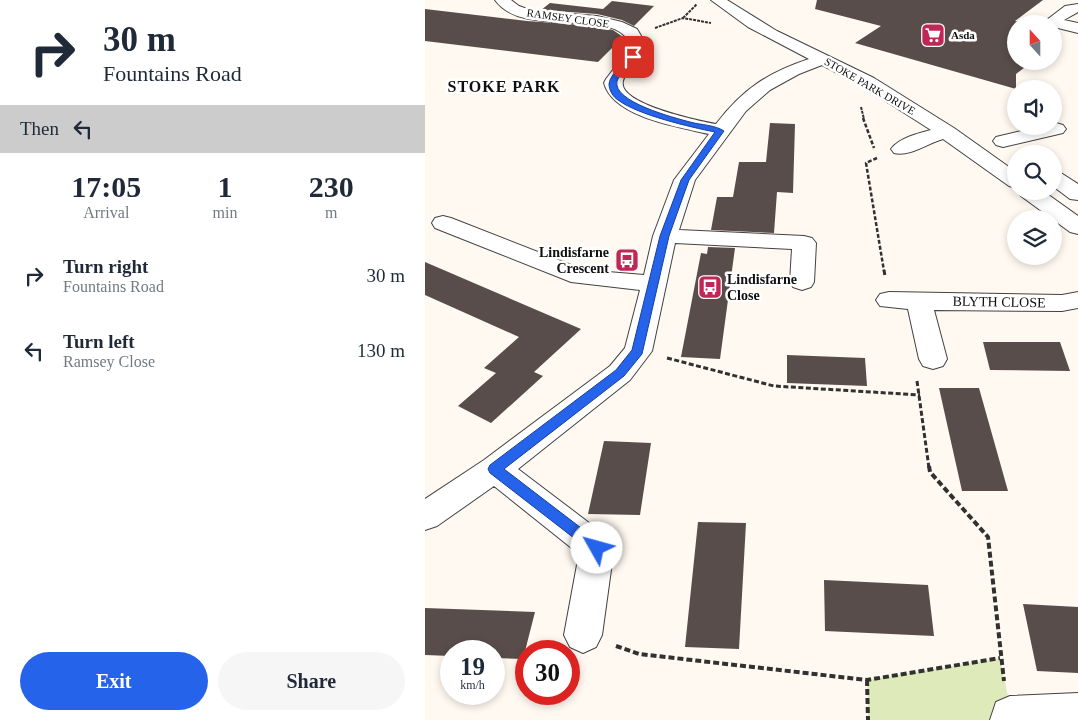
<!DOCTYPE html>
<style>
:root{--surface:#fff;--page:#f6f6f7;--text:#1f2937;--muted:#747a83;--accent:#2563eb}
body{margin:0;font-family:"Times New Roman",serif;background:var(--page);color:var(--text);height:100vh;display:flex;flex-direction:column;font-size:19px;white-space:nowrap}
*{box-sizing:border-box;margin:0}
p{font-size:16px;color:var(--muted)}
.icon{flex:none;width:28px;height:28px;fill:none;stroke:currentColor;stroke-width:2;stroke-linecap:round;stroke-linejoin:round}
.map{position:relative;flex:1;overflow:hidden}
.side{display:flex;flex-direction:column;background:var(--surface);width:425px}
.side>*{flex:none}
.top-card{background:#fff;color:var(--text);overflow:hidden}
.needle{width:32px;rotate:339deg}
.tools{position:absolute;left:582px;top:15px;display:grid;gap:10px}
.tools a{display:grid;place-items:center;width:55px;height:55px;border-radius:50%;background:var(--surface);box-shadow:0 2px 8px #0003;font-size:25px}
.speed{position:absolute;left:15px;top:640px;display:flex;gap:10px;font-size:25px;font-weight:700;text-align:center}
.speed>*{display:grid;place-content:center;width:65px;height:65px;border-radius:50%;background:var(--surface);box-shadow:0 2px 8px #0003;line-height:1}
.speed small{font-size:12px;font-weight:400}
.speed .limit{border:8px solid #d22;background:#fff;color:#111}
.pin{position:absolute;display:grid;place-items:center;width:42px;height:42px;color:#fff;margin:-21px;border-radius:10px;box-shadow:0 2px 8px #0006}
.me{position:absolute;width:55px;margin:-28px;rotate:308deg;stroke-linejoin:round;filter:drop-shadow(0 0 4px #0008)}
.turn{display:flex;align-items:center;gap:18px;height:105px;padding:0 20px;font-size:22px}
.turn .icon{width:65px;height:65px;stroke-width:2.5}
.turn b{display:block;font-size:35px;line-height:42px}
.then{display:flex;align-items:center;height:48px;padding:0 20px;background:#0003;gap:10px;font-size:19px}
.eta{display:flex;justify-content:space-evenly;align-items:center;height:85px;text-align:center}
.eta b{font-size:30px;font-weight:600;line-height:35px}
.action{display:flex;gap:10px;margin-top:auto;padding:10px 20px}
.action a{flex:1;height:58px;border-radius:30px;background:var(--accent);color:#fff;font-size:20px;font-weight:600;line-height:58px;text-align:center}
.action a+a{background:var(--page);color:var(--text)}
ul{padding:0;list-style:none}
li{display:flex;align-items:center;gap:15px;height:75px;padding:0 20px}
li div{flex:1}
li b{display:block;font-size:19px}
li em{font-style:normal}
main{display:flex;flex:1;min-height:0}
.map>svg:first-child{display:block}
.green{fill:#dfeaba}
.building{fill:#584d4b}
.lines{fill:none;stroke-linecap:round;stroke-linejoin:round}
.minor-casing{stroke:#424242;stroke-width:2}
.path-far3{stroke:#313131;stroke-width:2;stroke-dasharray:3 1;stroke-linecap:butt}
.path-far2{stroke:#313131;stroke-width:2.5;stroke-dasharray:4 2;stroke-linecap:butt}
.path-far1{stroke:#313131;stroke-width:3;stroke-dasharray:5 2.5;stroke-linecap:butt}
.path{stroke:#313131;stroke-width:4;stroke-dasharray:6 3;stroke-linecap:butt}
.minor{fill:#fff;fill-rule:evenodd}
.route{fill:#2563eb;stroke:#184099}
.labels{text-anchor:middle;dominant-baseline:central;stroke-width:5;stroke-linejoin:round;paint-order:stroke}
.far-street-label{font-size:11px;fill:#0f0f0f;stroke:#fff}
.far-poi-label{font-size:11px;font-weight:bold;fill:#0f0f0f;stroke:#fff;text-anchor:start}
.poi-label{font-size:14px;font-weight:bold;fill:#0f0f0f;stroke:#fff;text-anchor:end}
.street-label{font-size:14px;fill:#0f0f0f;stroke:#fff}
.far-district-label{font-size:16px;font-weight:bold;letter-spacing:1px;fill:#0f0f0f;stroke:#fff}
</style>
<main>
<section class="side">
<div class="top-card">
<div class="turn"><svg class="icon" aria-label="right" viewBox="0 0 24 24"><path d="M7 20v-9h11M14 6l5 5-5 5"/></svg><div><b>30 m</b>Fountains Road</div></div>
<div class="then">Then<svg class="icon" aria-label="left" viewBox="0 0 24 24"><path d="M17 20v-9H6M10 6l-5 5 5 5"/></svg></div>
</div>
<div class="eta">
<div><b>17:05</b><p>Arrival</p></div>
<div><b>1</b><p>min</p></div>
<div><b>230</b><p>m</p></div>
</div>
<ul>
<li><svg class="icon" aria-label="right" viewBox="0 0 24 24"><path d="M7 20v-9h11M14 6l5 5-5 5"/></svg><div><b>Turn right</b><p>Fountains Road</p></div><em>30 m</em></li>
<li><svg class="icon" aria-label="left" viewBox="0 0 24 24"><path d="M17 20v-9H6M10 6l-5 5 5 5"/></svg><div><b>Turn left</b><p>Ramsey Close</p></div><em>130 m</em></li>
</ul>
<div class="action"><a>Exit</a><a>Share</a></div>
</section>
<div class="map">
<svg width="653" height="720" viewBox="0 0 653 720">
<rect width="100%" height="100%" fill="#fff9f1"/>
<path class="green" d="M575,658L588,720H443L442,680Z"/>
<path class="building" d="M392,0H618L590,21L602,24H591V61H608L591,74V89L430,43L456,26L390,9Z
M187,1L229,6L209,26L197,20L172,14L116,10L125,3L178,9Z
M0,9L102,21L172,26L188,30L198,37L173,62L0,41Z
M345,123L370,124L368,193L352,192L349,233L286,230L292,197H308L314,162H341Z
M283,247L310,248L295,359L256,357L276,253L282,254Z
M0,262L156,329L109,372L118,376L66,423L33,406L71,373L59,368L94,337L0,295Z
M558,342H635L645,371L565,370Z
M362,355L440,358L442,386L362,383Z
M514,388H554L583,491H537Z
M179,441L226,443L215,515L163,514Z
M273,522L321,523L314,649L260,647Z
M399,580L503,585L509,636L400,631Z
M598,604L653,607V673L612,671Z
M0,608L110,612L98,659L69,658V651H26V656L0,655Z"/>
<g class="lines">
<g class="minor-casing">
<path id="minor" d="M70,0H86L94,6L108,11L172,16L197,22L212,29L222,46C217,59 200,70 198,81C192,104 275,121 291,124C318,89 342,73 384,59L323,27L286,0H302L352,31L449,78L529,128L591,172V188L584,186L518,139C503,143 485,157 469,153L466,149C474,138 494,133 506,130L437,86L397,65L374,74L345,90L321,111L270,180L254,230L379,236L387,238L391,243L389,282L386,287L377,290L368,287L365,282L367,249L250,243L227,351L205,380L93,469L184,538L189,548L177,635L171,647L158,653L145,647L139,635L154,554L69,486L12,526L0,530V499L59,460L185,366L200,348L215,290L146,282L10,228L7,223L10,218L18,216L26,218L159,270L219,275L228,236L249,180L284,134C253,127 188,117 179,83L181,79L206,46C204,43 202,38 200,36C175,10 96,37 70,0Z
M653,4V12L639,20L653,23V33L629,27V24H620L619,22L640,6Z
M631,123L638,125L641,129L638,133L578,147L571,145L568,141L571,137L617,126H629V124Z
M629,171L636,173L653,184V200L645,199L629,187Z
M593,191H618L653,216V234L645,232L596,196Z
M464,292L637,295L653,292V308L637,311L509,310L522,359L518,366L508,369L498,366L494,359L483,309L455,306L451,300L455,294Z
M653,693V720H565L571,702L585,696Z"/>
</g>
<path class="path-far3" d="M258,18L272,4
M230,28L258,18L286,23
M436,107L439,119"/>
<path class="path-far2" d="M438,118L449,148
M452,158L441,163L459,271"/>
<path class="path-far1" d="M459,270L460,276
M242,358L349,386L495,395
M492,381L504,468"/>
<path class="path" d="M504,466L505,472L563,537L579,681
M191,646L214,654L442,680L575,658
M442,680L443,720"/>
<use href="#minor" class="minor"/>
</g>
<path class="route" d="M206,56L212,57C206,64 195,73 192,81C187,102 250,118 265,122C276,125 290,125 299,131L264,180L244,236L217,354L199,376L79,469L177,544L179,548L177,552L172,554L167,552L65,473L63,469L65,465L191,370L207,350L235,236L256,180L290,132C265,127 213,115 193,100C188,97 184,90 184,84C185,74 200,62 206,56Z"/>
<defs>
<g id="supermarket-square" transform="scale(1.25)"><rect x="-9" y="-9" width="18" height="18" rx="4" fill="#bf2756" stroke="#fff"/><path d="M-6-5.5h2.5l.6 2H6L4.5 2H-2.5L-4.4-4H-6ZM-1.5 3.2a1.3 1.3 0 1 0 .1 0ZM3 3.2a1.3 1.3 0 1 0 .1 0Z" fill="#fff"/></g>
<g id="bus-square" transform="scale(1.25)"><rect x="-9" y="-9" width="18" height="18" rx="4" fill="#bf2756" stroke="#fff"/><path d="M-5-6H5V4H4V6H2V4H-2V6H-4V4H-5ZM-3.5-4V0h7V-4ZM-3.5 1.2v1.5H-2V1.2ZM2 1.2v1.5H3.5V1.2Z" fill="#fff"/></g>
</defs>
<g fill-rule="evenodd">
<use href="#supermarket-square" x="508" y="35"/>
<use href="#bus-square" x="202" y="260"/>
<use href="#bus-square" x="285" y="287"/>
</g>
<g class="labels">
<g class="far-street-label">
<text transform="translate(143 18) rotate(8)">RAMSEY CLOSE</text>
<text transform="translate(445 86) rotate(30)">STOKE PARK DRIVE</text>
</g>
<g class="far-poi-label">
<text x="526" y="35">Asda</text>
</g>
<g class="poi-label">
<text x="184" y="252">Lindisfarne<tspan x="184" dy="16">Crescent</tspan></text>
<text x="302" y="279" text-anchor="start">Lindisfarne<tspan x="302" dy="16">Close</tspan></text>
</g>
<g class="street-label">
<text transform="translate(574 302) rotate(1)">BLYTH CLOSE</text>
</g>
<g class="far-district-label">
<text x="79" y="86">STOKE PARK</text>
</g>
</g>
</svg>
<div class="tools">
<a><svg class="needle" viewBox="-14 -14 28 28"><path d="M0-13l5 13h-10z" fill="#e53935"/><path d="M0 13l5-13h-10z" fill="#747a83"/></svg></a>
<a><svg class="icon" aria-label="sound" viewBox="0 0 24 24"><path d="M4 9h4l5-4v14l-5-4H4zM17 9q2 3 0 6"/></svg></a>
<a><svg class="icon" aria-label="search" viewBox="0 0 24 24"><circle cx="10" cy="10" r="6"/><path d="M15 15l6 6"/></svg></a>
<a><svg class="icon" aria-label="layers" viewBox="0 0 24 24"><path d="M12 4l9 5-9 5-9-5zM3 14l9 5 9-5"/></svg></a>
</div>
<div class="speed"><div>19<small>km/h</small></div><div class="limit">30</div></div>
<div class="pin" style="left:208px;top:57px;background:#d93025"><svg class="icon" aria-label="arrive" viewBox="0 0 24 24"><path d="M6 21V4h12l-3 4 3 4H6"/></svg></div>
<svg class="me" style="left:172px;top:548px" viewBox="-20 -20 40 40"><circle r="19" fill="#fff"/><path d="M0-13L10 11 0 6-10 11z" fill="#2563eb"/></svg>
</div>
</main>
